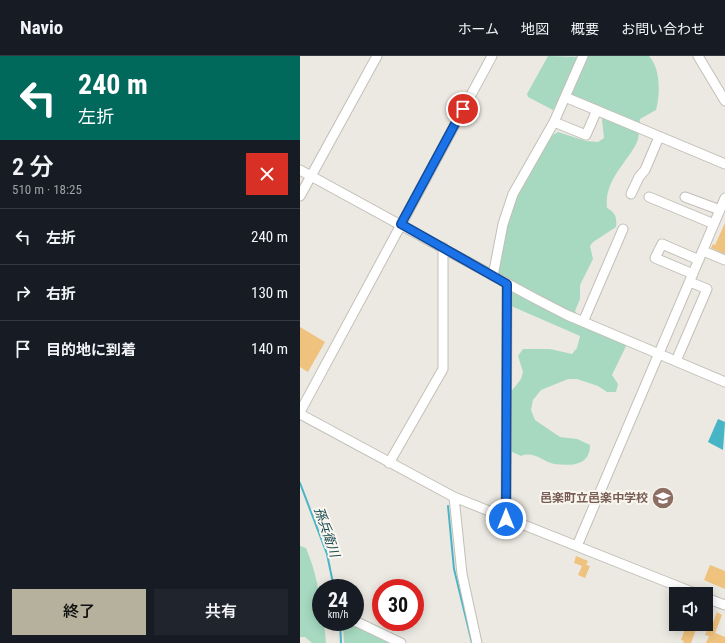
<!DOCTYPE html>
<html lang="ja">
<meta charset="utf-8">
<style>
:root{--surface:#171b24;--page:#20242c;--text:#f1f3f6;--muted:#9ea1a6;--line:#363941;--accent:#b6b19c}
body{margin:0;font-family:"Roboto Condensed","Noto Sans JP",sans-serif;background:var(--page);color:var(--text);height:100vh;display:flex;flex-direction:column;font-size:15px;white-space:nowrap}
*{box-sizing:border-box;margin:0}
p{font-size:13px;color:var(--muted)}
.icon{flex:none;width:22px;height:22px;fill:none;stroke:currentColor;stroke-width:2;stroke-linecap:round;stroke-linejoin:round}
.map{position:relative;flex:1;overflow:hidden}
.side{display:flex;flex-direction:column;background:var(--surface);width:300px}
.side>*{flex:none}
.top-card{background:#00695c;color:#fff;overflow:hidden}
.controls{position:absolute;left:369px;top:531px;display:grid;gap:8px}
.controls a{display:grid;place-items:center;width:44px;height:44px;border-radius:0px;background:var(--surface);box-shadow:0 2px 10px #0003;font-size:20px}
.speed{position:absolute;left:12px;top:523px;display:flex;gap:8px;font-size:20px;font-weight:700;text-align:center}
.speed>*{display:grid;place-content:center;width:52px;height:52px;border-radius:50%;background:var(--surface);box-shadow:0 2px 10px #0003;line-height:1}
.speed small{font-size:10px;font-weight:400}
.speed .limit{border:6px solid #d22;background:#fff;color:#111}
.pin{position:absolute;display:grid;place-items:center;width:34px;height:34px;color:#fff;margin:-17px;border:2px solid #fff;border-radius:50%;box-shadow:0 1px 4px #0007}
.me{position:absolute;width:44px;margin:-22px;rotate:0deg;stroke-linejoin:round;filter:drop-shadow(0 0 3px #0008)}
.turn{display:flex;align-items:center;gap:14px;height:84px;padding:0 12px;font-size:18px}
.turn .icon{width:52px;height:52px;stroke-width:2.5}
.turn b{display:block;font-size:28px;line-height:34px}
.round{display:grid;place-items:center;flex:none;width:42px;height:42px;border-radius:0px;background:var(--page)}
.head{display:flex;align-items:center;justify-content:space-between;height:68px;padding:0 12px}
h1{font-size:24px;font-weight:600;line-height:30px}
.action{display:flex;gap:8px;margin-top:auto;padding:8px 12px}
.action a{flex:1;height:46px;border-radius:0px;background:var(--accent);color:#111;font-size:16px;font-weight:600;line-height:46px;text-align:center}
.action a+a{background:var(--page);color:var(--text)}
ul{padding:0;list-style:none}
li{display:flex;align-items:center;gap:12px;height:56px;padding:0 12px;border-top:1px solid var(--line)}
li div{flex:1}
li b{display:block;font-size:15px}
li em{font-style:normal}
header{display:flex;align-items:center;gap:24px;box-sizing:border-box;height:56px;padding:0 20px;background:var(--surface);border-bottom:1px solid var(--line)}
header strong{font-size:19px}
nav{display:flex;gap:22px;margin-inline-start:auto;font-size:14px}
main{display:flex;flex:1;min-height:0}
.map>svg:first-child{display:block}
.green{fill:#a6d9c0}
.water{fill:#48b5c7}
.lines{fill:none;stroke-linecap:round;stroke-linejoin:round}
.stream{stroke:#48b5c7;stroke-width:2}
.building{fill:#efc27d}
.minor-casing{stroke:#c2bfb8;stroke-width:11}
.minor{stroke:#fff;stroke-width:9}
.route-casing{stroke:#114b97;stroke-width:10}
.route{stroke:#1a73e8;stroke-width:7}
.labels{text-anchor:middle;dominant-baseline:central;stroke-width:4;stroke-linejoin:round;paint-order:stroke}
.education-label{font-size:12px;font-weight:bold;fill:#785e54;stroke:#f9f6ef;text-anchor:end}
.water-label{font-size:13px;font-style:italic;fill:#1d4d55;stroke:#f9f6ef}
</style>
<header>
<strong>Navio</strong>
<nav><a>ホーム</a><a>地図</a><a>概要</a><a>お問い合わせ</a></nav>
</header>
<main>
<section class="side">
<div class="top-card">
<div class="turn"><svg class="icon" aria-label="left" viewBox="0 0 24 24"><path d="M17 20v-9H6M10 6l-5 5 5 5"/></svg><div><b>240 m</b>左折</div></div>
</div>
<div class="head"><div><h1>2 分</h1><p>510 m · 18:25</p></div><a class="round" style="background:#d93025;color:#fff"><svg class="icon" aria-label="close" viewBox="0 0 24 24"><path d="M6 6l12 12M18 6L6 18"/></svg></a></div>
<ul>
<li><svg class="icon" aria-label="left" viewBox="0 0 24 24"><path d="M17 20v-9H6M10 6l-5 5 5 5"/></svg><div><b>左折</b></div><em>240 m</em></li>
<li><svg class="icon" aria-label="right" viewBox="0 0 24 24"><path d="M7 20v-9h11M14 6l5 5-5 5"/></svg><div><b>右折</b></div><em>130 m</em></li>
<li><svg class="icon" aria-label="arrive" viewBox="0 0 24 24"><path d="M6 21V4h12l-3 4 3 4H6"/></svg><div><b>目的地に到着</b></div><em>140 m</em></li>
</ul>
<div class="action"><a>終了</a><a>共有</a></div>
</section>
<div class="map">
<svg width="425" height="587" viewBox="0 0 425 587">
<rect width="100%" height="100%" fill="#ece9e2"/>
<path class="green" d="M248,0L280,1L258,52L253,54L228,41L227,38Z
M283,0H349C361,13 360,39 356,54L340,63C339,70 340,81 336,88C325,109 304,125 307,152C316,157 317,162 316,171L293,186L290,190L293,203L280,229V243L275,255L284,269L328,286L312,319L318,328L316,336H307L298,330L277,323H268L241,334L233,344L231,354L235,364L260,381L277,383L290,389C290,410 271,410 254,408C241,405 235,395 221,400L206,393V342L221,323L223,316L218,300L223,293H250L272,298L277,292L280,280L209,249V227L197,220L206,169L216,139L248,82L258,76L286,85L298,86L304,82L301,55L267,40Z
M0,490L6,492C16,516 21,540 21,566H24L26,587H12L5,581H0Z
M43,566H47L89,585V587H44Z"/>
<path class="water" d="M418,363L425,366L423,394L408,386Z"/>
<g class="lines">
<path class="stream" d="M0,427L27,498L34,532
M148,450L154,513L172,587
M40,566L41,587"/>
</g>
<path class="building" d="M425,167V198L411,192L413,188L415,189Z
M0,271L25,286L8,316L0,311Z
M276,500L288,505L286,509L290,510L285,522L278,519L282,510L274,507Z
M410,509L425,515V533L404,524Z
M417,556L422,559L415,577L425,581V587H406L409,580L405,579L409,569L412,570Z
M373,568H398L391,587H383L384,585L381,584L385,573Z"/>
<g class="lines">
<g class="minor-casing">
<path id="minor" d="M398,0L425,45
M265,41L425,108
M254,66L286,79L297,54
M0,114L234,242L267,259L425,326
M331,138L339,121L345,114L359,81
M0,140L77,0
M349,141L414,168
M385,141L420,154
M403,195L425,204
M393,218L355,202L362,188L399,204
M193,220L203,168L213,138L254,66L283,0
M283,266L323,173
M376,305L407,233L390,226
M0,356L192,0
M0,358L154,441L397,538
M89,407L143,313V191
M154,441L162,518L177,587
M206,463L207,228
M277,490L425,142
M406,542L425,549
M55,565L101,587"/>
</g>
<use href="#minor" class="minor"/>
</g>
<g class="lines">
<g class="route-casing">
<path id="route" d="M163,53L101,168L207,228L206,463"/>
</g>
<use href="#route" class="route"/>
</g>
<defs>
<g id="school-disc" transform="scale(1.15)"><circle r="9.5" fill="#8d6e63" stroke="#f9f6ef"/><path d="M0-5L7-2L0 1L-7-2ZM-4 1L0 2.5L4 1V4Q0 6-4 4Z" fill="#fff"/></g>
</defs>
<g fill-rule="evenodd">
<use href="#school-disc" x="363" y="442"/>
</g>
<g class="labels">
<g class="education-label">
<text x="348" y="442">邑楽町立邑楽中学校</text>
</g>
<g class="water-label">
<text transform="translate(27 476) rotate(71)">孫兵衛川</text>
</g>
</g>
</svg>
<div class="controls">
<a><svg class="icon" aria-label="sound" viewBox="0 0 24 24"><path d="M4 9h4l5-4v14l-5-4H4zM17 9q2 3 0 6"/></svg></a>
</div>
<div class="speed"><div>24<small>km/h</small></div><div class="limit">30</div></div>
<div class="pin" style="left:163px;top:53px;background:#d93025"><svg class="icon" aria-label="arrive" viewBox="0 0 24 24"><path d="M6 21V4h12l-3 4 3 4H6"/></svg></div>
<svg class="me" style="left:206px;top:463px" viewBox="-20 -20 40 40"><circle r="17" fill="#1a73e8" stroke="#fff" stroke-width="3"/><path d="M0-11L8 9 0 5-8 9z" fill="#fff"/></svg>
</div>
</main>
